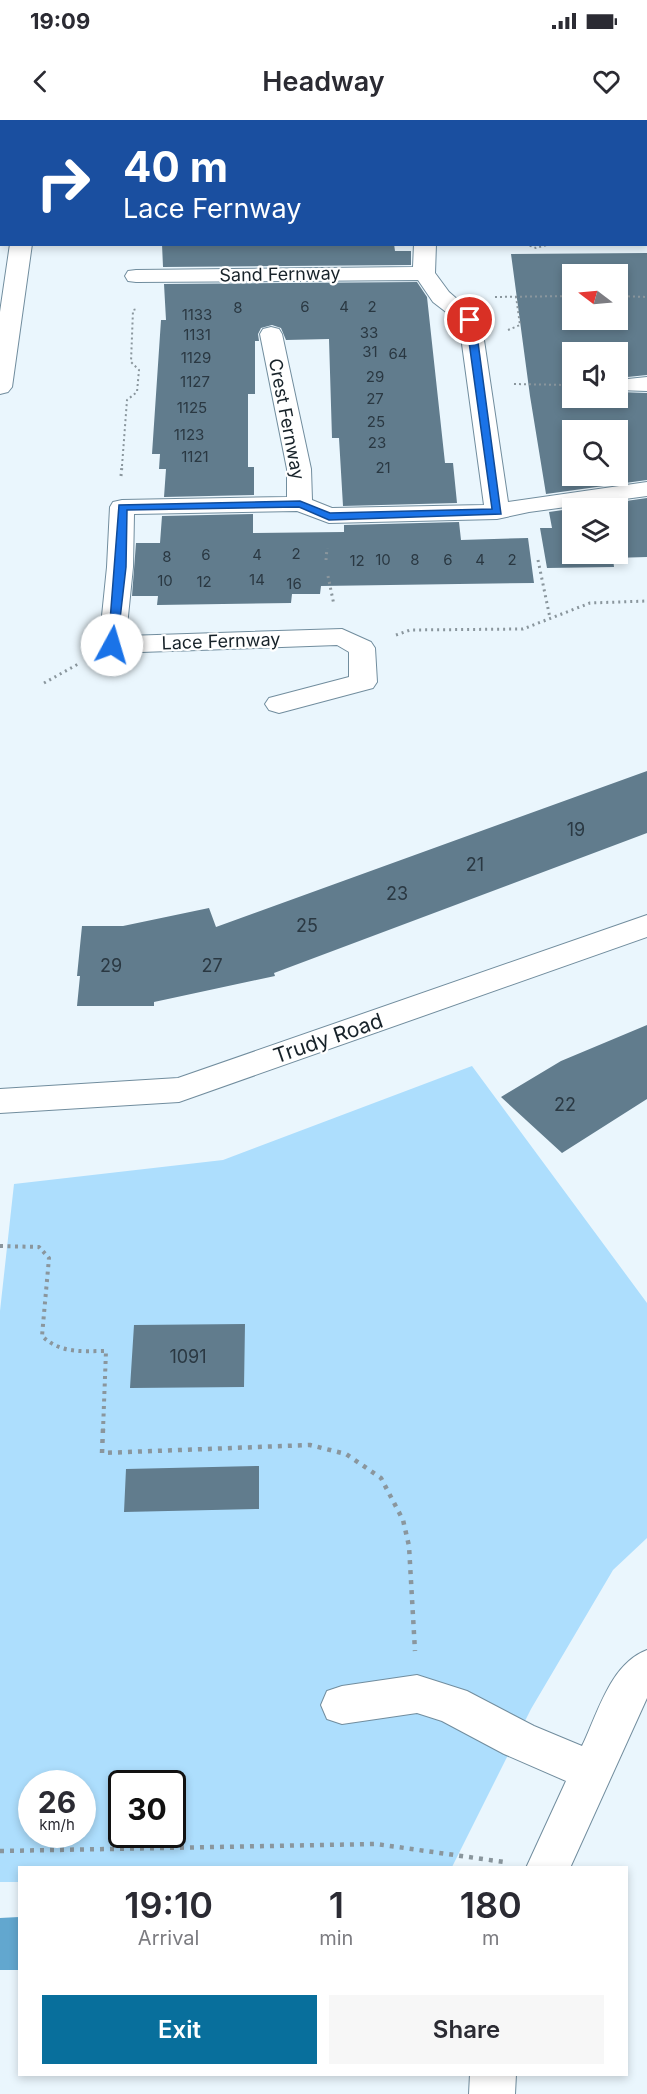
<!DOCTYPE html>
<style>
:root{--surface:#fff;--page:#f7f7f7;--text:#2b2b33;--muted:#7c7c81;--accent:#086f9c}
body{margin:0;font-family:Inter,sans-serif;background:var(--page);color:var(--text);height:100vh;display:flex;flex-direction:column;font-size:22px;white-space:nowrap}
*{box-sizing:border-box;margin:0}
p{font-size:20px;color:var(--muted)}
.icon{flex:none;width:33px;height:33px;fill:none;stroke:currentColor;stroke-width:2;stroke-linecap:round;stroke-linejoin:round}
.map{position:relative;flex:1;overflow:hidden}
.sheet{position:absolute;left:18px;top:1746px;width:610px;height:210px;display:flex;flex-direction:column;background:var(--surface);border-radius:0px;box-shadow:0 3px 9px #0003}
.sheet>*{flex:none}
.hud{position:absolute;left:0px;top:0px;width:648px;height:126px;box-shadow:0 3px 9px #0003;background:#1a4fa0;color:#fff;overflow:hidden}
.needle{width:39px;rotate:286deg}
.buttons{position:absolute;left:562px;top:144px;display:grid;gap:12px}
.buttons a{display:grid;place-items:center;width:66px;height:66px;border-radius:0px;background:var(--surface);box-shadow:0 3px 9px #0003;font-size:30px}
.speed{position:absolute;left:18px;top:1650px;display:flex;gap:12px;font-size:30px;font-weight:700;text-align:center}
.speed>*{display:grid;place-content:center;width:78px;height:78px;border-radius:50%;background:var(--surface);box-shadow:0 3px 9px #0003;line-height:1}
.speed small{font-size:15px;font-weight:400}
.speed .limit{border:3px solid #111;border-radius:9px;background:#fff;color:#111}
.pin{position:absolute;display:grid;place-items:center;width:51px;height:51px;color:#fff;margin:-26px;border:3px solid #fff;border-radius:50%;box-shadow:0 2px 6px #0007}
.me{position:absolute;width:66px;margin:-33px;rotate:6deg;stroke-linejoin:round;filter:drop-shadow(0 0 4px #0008)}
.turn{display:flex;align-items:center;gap:21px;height:126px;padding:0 24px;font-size:27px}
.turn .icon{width:78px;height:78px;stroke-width:2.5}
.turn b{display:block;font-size:42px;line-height:51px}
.eta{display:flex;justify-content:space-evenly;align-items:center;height:102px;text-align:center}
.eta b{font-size:36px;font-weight:600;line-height:42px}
.button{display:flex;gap:12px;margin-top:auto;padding:12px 24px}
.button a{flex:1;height:69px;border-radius:0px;background:var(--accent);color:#fff;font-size:24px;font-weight:600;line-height:69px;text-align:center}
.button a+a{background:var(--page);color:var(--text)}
.status{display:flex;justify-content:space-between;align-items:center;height:42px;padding:0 30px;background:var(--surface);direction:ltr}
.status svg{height:16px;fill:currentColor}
header{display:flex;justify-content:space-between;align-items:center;height:78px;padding:0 24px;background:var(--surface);font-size:27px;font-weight:600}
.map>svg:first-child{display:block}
.green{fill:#addefd;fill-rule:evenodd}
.water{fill:#62a7cf}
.building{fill:#617c8d;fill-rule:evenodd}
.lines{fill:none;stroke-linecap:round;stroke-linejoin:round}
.minor-casing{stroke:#718d9e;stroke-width:2}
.major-casing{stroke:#718d9e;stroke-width:2}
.path-far3{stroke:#8a969d;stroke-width:2;stroke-dasharray:2 3;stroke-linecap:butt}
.path-far2{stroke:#8a969d;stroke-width:3;stroke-dasharray:2 4;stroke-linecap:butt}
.path-far1{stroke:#8a969d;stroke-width:4;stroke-dasharray:3 4.5;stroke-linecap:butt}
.path{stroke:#8a969d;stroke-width:4.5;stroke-dasharray:4 6;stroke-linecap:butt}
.minor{fill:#fff;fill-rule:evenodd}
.major{fill:#fff;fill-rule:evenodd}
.route{fill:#1a73e8;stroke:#114b97;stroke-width:1.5}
.labels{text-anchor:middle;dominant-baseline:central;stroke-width:4.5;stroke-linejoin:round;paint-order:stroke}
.far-number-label{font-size:15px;fill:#2a3842}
.far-street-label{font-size:18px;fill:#172229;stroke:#fff}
.number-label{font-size:18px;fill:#2a3842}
.street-label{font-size:21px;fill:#172229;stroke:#fff}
</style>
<div class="status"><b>19:09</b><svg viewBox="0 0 49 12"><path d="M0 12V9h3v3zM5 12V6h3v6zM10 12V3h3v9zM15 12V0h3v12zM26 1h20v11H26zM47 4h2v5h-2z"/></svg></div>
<header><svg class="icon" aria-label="back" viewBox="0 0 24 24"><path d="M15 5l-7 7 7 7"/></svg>Headway<svg class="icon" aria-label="heart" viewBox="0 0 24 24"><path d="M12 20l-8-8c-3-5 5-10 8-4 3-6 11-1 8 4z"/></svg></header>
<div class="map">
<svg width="647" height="1974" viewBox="0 0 647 1974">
<rect width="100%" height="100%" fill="#eaf6fd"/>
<path class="green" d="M472,946L647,1183V1418L613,1450L531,1589L452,1747L20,1748L19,1762H0V1191L14,1064L223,1040ZM32,1664H82V1714H32ZM122,1664H172V1714H122Z"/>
<path class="water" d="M19,1797V1850H0V1798Z"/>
<path class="building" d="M162,124H394L395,131H411V145L163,147Z
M647,133V255L618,258V232H573V278H618V272L647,273V360L546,374L530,276L511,134ZM573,154H618V200H573ZM573,310H618V356H573Z
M417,162L427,177L445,343H453L457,383L343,386L339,318H332L329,219L286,220L281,208L272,205L261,208L258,214L259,221H255V274H248V347H254V375L164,377L166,349H159L160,334H152L161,200H166L164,164Z
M647,378V437L613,438L614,447L547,448L540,408H552L549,392ZM573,388H618V434H573Z
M253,394V413L344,412V405L459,402L461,420L528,418L534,463L321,466L320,474H292L291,483L157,485L158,476H132L136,423H160L162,396Z
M647,651V713L274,853L275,856L154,882V886H77L80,856H77L82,806H123L209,788L216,807Z
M647,905V979L562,1033L501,977L561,941Z
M245,1204L244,1267L130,1268L134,1205Z
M259,1346V1389L124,1392L126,1349Z"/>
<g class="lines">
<g class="minor-casing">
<path id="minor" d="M313,0H393L394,2H314Z
M449,0H469L449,2Z
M414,124H436L435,153L449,172L481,200L508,382L647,362V376L529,392L497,399L329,403L297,391L134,394L133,447L126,516L342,509L371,522L375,528L377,562L373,568L279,593L269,590L265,584L269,578L349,557V532L337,525L112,533L103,531L99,525L107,447L110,387L113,382L122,380L287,377V349L260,214L263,209L271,207L279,209L282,214L311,349L312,380L332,388L484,385L459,202L433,182L418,160L136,162L128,161L125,156L128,151L136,150L413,147Z
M647,257V271L618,270V260Z
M647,795V817L179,982L0,993V969L178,958Z
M647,1530V1578L570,1748H526L566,1661L504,1634L442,1601L417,1593L342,1604L327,1599L321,1585L327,1571L342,1566L417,1555L467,1571L534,1606L582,1626C598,1593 610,1544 647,1530Z
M470,1954H516L515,1974H469Z"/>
</g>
<g class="major-casing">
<path id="major" d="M29,0H49V2H29Z
M10,124H32L12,267L8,272L0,274V192Z"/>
</g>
<path class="path-far3" d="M616,0L629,2
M525,124L536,128L551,124
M598,124H626
M618,176L647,177
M495,177L573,176
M508,210L520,205L516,176
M514,264L567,265
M122,346L127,280L137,272L139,250L131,242L133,190L137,189"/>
<path class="path-far2" d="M121,356L122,345
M326,440L327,428
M538,440L550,498
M328,456L334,485
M396,515L410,510L523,509L590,483L647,481
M44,563L80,543"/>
<path class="path-far1" d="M0,1126L39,1127L49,1138L42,1216C61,1234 82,1231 106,1231L103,1310"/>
<path class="path" d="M103,1309L102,1333L310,1325L346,1334L381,1358L403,1400L409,1426L415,1531
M0,1731L376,1724L504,1742"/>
<use href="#minor" class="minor"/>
<use href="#major" class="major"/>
</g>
<path class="route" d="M470,197L475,200L501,394L329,400L299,387L127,390L126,447L117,525L112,528L108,527L119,385L300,381L330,393L492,389L466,200Z"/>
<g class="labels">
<g class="far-number-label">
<text x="305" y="186">6</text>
<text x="344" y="186">4</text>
<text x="372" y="186">2</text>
<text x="238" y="187">8</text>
<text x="197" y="194">1133</text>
<text x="369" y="212">33</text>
<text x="197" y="214">1131</text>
<text x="370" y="231">31</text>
<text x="398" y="233">64</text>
<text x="196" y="237">1129</text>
<text x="375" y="256">29</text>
<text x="195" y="261">1127</text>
<text x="375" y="278">27</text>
<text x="192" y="287">1125</text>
<text x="376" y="301">25</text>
<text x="189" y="314">1123</text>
<text x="377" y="322">23</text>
<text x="195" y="336">1121</text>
<text x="383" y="347">21</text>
<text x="296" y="433">2</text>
<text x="206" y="434">6</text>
<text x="257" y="434">4</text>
<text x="167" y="436">8</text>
<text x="383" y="439">10</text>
<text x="415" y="439">8</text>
<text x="448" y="439">6</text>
<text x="480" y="439">4</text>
<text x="512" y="439">2</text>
<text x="357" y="440">12</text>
<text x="257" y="459">14</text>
<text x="165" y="460">10</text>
<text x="204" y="461">12</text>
<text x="294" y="463">16</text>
</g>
<g class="far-street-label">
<text transform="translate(280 154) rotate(-1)">Sand Fernway</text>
<text transform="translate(287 299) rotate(79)">Crest Fernway</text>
<text transform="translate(221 521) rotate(-2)">Lace Fernway</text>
</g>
<g class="number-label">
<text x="576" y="709">19</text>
<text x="475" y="744">21</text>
<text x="397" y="773">23</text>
<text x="307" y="805">25</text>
<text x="111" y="845">29</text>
<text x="212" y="845">27</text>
<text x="565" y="984">22</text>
<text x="188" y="1236">1091</text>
</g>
<g class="street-label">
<text transform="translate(328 918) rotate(-19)">Trudy Road</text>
</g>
</g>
</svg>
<div class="buttons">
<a><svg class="needle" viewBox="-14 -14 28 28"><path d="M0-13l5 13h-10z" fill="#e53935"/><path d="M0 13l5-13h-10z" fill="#7c7c81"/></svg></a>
<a><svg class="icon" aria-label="sound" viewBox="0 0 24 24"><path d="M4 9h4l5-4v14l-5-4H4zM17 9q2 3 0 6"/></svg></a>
<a><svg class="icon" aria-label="search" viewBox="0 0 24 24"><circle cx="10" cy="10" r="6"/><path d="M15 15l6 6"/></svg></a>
<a><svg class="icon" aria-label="layers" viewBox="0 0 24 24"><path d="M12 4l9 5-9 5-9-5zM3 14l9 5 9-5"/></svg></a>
</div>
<div class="speed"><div>26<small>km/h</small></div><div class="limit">30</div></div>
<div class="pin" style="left:470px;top:200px;background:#d93025"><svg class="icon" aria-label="arrive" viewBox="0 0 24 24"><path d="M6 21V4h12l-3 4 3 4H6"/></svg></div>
<svg class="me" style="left:112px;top:525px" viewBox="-20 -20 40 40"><circle r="19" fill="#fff"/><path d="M0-13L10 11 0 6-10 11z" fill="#1a73e8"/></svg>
<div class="hud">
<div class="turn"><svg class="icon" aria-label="right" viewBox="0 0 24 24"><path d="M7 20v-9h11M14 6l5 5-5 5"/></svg><div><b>40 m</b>Lace Fernway</div></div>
</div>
<section class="sheet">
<div class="eta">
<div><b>19:10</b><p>Arrival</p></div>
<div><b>1</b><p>min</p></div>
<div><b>180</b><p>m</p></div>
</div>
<div class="button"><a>Exit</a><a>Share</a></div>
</section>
</div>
